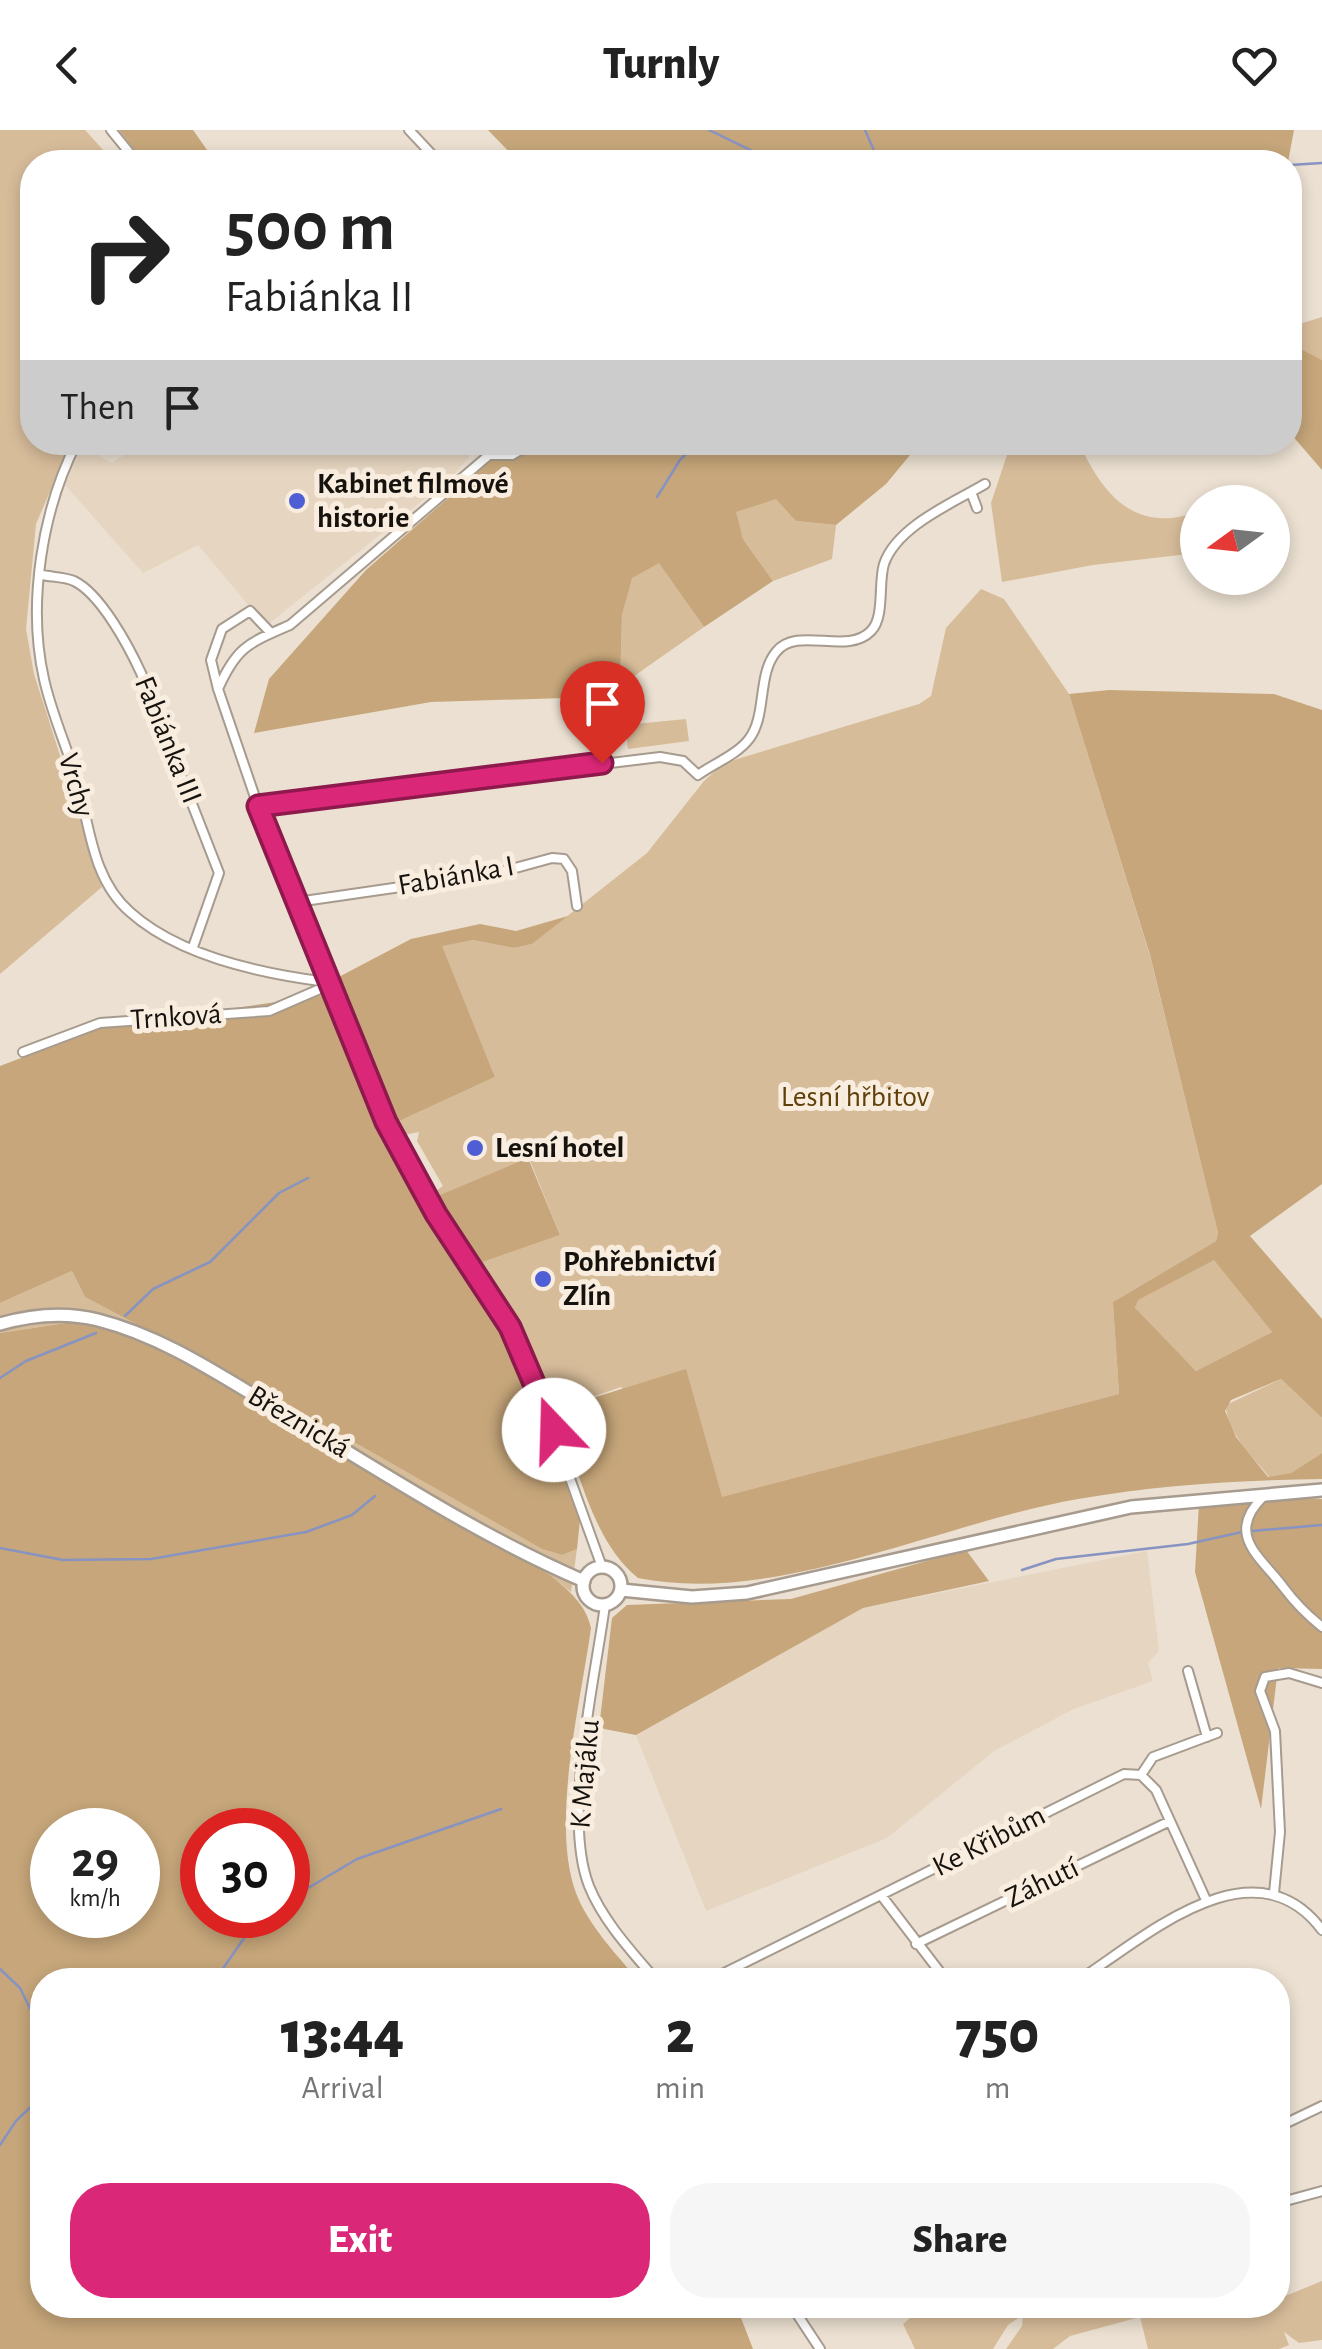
<!DOCTYPE html>
<meta charset="utf-8">
<style>
:root{--surface:#fff;--page:#f6f6f6;--text:#222;--muted:#767676;--accent:#db2777}
body{margin:0;font-family:"Alegreya Sans",sans-serif;background:var(--page);color:var(--text);height:100vh;display:flex;flex-direction:column;font-size:38px;white-space:nowrap}
*{box-sizing:border-box;margin:0}
p{font-size:32px;color:var(--muted)}
.icon{flex:none;width:55px;height:55px;fill:none;stroke:currentColor;stroke-width:2;stroke-linecap:round;stroke-linejoin:round}
.map{position:relative;flex:1;overflow:hidden}
.side{position:absolute;left:30px;top:1838px;width:1260px;height:350px;display:flex;flex-direction:column;background:var(--surface);border-radius:40px;box-shadow:0 5px 15px #0003}
.side>*{flex:none}
.guide{position:absolute;left:20px;top:20px;width:1282px;height:305px;border-radius:40px;box-shadow:0 5px 15px #0003;background:#fff;color:var(--text);overflow:hidden}
.needle{width:65px;rotate:255deg}
.fabs{position:absolute;left:1180px;top:355px;display:grid;gap:20px}
.fabs a{display:grid;place-items:center;width:110px;height:110px;border-radius:50%;background:var(--surface);box-shadow:0 5px 15px #0003;font-size:50px}
.speed{position:absolute;left:30px;top:1678px;display:flex;gap:20px;font-size:50px;font-weight:700;text-align:center}
.speed>*{display:grid;place-content:center;width:130px;height:130px;border-radius:50%;background:var(--surface);box-shadow:0 5px 15px #0003;line-height:1}
.speed small{font-size:25px;font-weight:400}
.speed .limit{border:15px solid #d22;background:#fff;color:#111}
.pin{position:absolute;display:grid;place-items:center;width:85px;height:85px;color:#fff;margin:-102px -42px;border-radius:50% 50% 50% 0;rotate:-45deg;box-shadow:0 0 10px #0007}
.pin .icon{rotate:45deg}
.me{position:absolute;width:110px;margin:-55px;rotate:339deg;stroke-linejoin:round;filter:drop-shadow(0 0 8px #0008)}
.turn{display:flex;align-items:center;gap:35px;height:210px;padding:0 40px;font-size:45px}
.turn .icon{width:130px;height:130px;stroke-width:2.5}
.turn b{display:block;font-size:70px;line-height:85px}
.then{display:flex;align-items:center;height:95px;padding:0 40px;background:#0003;gap:20px;font-size:38px}
.eta{display:flex;justify-content:space-evenly;align-items:center;height:170px;text-align:center}
.eta b{font-size:60px;font-weight:800;line-height:70px}
.primary-button{display:flex;gap:20px;margin-top:auto;padding:20px 40px}
.primary-button a{flex:1;height:115px;border-radius:40px;background:var(--accent);color:#fff;font-size:40px;font-weight:800;line-height:115px;text-align:center}
.primary-button a+a{background:var(--page);color:var(--text)}
header{display:flex;justify-content:space-between;align-items:center;height:130px;padding:0 40px;background:var(--surface);font-size:45px;font-weight:800}
.map>svg:first-child{display:block}
.built{fill:#e6d6c1}
.green{fill:#d7bc9a}
.forest{fill:#c6a67a;fill-rule:evenodd}
.lines{fill:none;stroke-linecap:round;stroke-linejoin:round}
.stream{stroke:#8793c1;stroke-width:2.5}
.street-casing{stroke:#a69b8e;stroke-width:12}
.secondary-casing{stroke:#a69b8e;stroke-width:16}
.street{stroke:#fff;stroke-width:8}
.secondary{stroke:#fff;stroke-width:11}
.route-casing{stroke:#8e194d;stroke-width:25}
.route{stroke:#db2777;stroke-width:18}
.poi-dot{fill:#4f5ed4;stroke:#f8eddf;stroke-width:4}
.labels{text-anchor:middle;dominant-baseline:central;stroke-width:10;stroke-linejoin:round;paint-order:stroke}
.poi-label{font-size:30px;font-weight:bold;fill:#16120d;stroke:#f8eddf;text-anchor:start}
.street-label{font-size:30px;fill:#16120d;stroke:#f8eddf}
.park-label{font-size:30px;fill:#604008;stroke:#f8eddf}
</style>
<header><svg class="icon" aria-label="back" viewBox="0 0 24 24"><path d="M15 5l-7 7 7 7"/></svg>Turnly<svg class="icon" aria-label="heart" viewBox="0 0 24 24"><path d="M12 20l-8-8c-3-5 5-10 8-4 3-6 11-1 8 4z"/></svg></header>
<div class="map">
<svg width="1322" height="2219" viewBox="0 0 1322 2219">
<rect width="100%" height="100%" fill="#ebe0d1"/>
<path class="built" d="M142,313H480L453,346L266,496L198,415L143,443L65,355L82,316L112,333Z
M1147,1421L1159,1521L1148,1533L1153,1551L1074,1579L994,1621L887,1708L706,1781L636,1605L863,1478Z"/>
<path class="green" d="M0,0H85L114,32H32V312L71,313L36,394L26,499L34,544L102,757L0,844Z
M1322,187V230L1290,213V197Z
M1011,313H1079C1103,365 1135,404 1197,382V423L1093,435L1002,452L991,373Z
M777,368L796,391L836,395L832,429L773,451L743,409L735,382Z
M659,432L704,497L620,556L622,485L631,448Z
M981,459L1004,469L1069,564L1150,826L1218,1103L1216,1111L1113,1172L1119,1264L721,1368L621,1257L557,1279L514,1188L477,1134L560,1105L529,1028L437,1066L433,1063L443,1056L417,1011L419,1002L399,1006L397,992L495,947L441,815L473,810L514,818L532,814L647,723L704,651L724,633L919,574L931,566L946,498Z
M686,589L689,611L628,619L625,595Z
M1214,1129L1272,1202L1196,1241L1135,1179L1137,1170Z
M72,1141L85,1167L301,1282L542,1419L562,1425L577,1419L571,1462L550,1445L72,1192L0,1203V1173Z
M1281,1249L1322,1288V1323L1291,1343L1270,1348C1254,1327 1226,1303 1226,1275Z
M1322,2151V2210L1299,2213L1284,2202L1289,2215L1279,2219H1148L1140,2187L1070,2206L1053,2219H1006L1022,2196L1023,2185L1008,2195L993,2219H915L903,2194L925,2175H1278V2169Z"/>
<path class="forest" d="M119,0H193L212,27L206,32H144Z
M488,0H1294L1288,32H519Z
M1290,213L1322,230V340L1290,303Z
M504,313H920L886,354L836,395L796,391L776,369L736,382L743,409L773,451L704,497L659,433L632,448L622,485L620,556L564,568L431,572L254,603L269,549L366,440L480,340Z
M1109,560L1274,564L1322,580V1054L1250,1106L1322,1189V1288L1281,1249L1231,1270L1225,1281L1236,1307L1268,1347L1291,1343L1322,1323V1349C1242,1350 1157,1355 1078,1369C941,1393 776,1476 638,1448C591,1410 577,1334 557,1279L686,1239L722,1367L1119,1264L1113,1172L1216,1111L1218,1103L1150,825L1069,564ZM1214,1130L1272,1202L1196,1241L1135,1178L1138,1170Z
M568,786L532,814L514,818L473,810L442,816L495,947L397,992L333,850L411,809L480,794L516,801Z
M324,865L364,963L412,1055L503,1198L528,1246L580,1389L577,1419L562,1425L542,1419L301,1282L85,1167L72,1141L0,1173V936L100,898Z
M528,1028L560,1105L477,1134L437,1066Z
M72,1192C170,1207 256,1272 338,1322C408,1364 480,1404 550,1445C568,1460 586,1474 591,1498C581,1572 550,1693 576,1763C588,1795 617,1825 638,1850H42V2175H736L753,2219H0V1203ZM52,1700H138V1785H52ZM202,1700H288V1785H202Z
M1277,1367L1322,1369V1539L1278,1538L1261,1679L1195,1442L1199,1374Z
M966,1420L989,1451L863,1478L636,1605L599,1598L612,1488L627,1475L791,1469Z"/>
<g class="lines">
<path class="stream" d="M709,0L775,32
M865,0L879,32
M1290,35L1322,33
M657,367L680,330L698,312
M125,1186L153,1159L210,1132L279,1063L308,1048
M0,1248L26,1231L96,1203
M1252,1401L1322,1395
M0,1418L63,1430L151,1429L306,1402L352,1385L375,1366
M1022,1440L1056,1429L1188,1414L1242,1402
M288,1770L357,1729L501,1679
M0,1839L20,1858L42,1903
M215,1850L249,1801L268,1785
M0,2015L16,1991L42,1966"/>
<g class="street-casing">
<path id="street" d="M111,0L137,32
M409,0L439,32
M77,312C42,380 27,474 44,549C52,586 69,621 79,658C90,701 94,751 130,782C180,827 263,844 327,852
M489,325H512L534,312
M971,362L977,378
M42,445C52,447 65,447 74,451C101,464 129,517 141,543L219,743L193,817
M271,503L250,481L222,499L211,530L218,559L258,676L386,992L407,1034L510,1197L529,1235L602,1437
M218,559C237,516 249,513 290,495L489,325L493,312
M258,676L660,627L683,631L698,645C713,634 738,624 749,609C767,586 757,545 776,522C797,495 847,526 871,501C885,487 878,453 884,434C897,396 953,373 985,354
M297,772L497,743L552,728L564,729L572,741L577,776
M23,922L100,893L269,881L329,855
M1263,1367C1224,1405 1262,1428 1284,1458C1296,1474 1306,1484 1322,1497
M605,1475C595,1551 562,1687 589,1756C603,1791 632,1822 656,1850
M1188,1541L1207,1607
M1141,1645L1153,1627L1217,1603
M1274,1763L1280,1702L1275,1601L1260,1561L1265,1547L1289,1543L1322,1553
M881,1765L946,1850
M916,1814L1168,1692
M710,1850L1124,1644L1141,1645L1156,1660L1206,1770
M836,1850L838,1849
M1079,1850C1145,1807 1254,1709 1322,1800
M1278,1997L1322,1976
M1278,2073L1322,2061
M791,2175L820,2219"/>
</g>
<g class="secondary-casing">
<path id="secondary" d="M0,1194C31,1185 66,1182 98,1190C161,1206 215,1242 270,1275C372,1335 474,1404 584,1451
M583 1456a19 19 0 1 1 38 0a19 19 0 1 1-38 0Z
M621,1460L692,1467L747,1463L1131,1377L1322,1360"/>
</g>
<use href="#street" class="street"/>
<use href="#secondary" class="secondary"/>
</g>
<g class="lines">
<g class="route-casing">
<path id="route" d="M554,1300L510,1197L436,1084L386,992L258,676L602,633"/>
</g>
<use href="#route" class="route"/>
</g>
<g class="poi-dot">
<circle cx="297" cy="371" r="10"/>
<circle cx="475" cy="1018" r="10"/>
<circle cx="543" cy="1149" r="10"/>
</g>
<g class="labels">
<g class="poi-label">
<text x="317" y="354">Kabinet filmové<tspan x="317" dy="34">historie</tspan></text>
<text x="495" y="1018">Lesní hotel</text>
<text x="563" y="1132">Pohřebnictví<tspan x="563" dy="34">Zlín</tspan></text>
</g>
<g class="street-label">
<text transform="translate(168 610) rotate(68)">Fabiánka III</text>
<text transform="translate(76 655) rotate(74)">Vrchy</text>
<text transform="translate(456 746) rotate(-10)">Fabiánka I</text>
<text transform="translate(176 887) rotate(-4)">Trnková</text>
<text transform="translate(299 1292) rotate(31)">Březnická</text>
<text transform="translate(585 1644) rotate(-85)">K Majáku</text>
<text transform="translate(989 1711) rotate(-27)">Ke Křibům</text>
<text transform="translate(1042 1753) rotate(-26)">Záhutí</text>
</g>
<g class="park-label">
<text x="855" y="967">Lesní hřbitov</text>
</g>
</g>
</svg>
<div class="fabs">
<a><svg class="needle" viewBox="-14 -14 28 28"><path d="M0-13l5 13h-10z" fill="#e53935"/><path d="M0 13l5-13h-10z" fill="#767676"/></svg></a>
</div>
<div class="speed"><div>29<small>km/h</small></div><div class="limit">30</div></div>
<div class="pin" style="left:602px;top:633px;background:#d93025"><svg class="icon" aria-label="arrive" viewBox="0 0 24 24"><path d="M6 21V4h12l-3 4 3 4H6"/></svg></div>
<svg class="me" style="left:554px;top:1300px" viewBox="-20 -20 40 40"><circle r="19" fill="#fff"/><path d="M0-13L10 11 0 6-10 11z" fill="#db2777"/></svg>
<div class="guide">
<div class="turn"><svg class="icon" aria-label="right" viewBox="0 0 24 24"><path d="M7 20v-9h11M14 6l5 5-5 5"/></svg><div><b>500 m</b>Fabiánka II</div></div>
<div class="then">Then<svg class="icon" aria-label="arrive" viewBox="0 0 24 24"><path d="M6 21V4h12l-3 4 3 4H6"/></svg></div>
</div>
<section class="side">
<div class="eta">
<div><b>13:44</b><p>Arrival</p></div>
<div><b>2</b><p>min</p></div>
<div><b>750</b><p>m</p></div>
</div>
<div class="primary-button"><a>Exit</a><a>Share</a></div>
</section>
</div>
